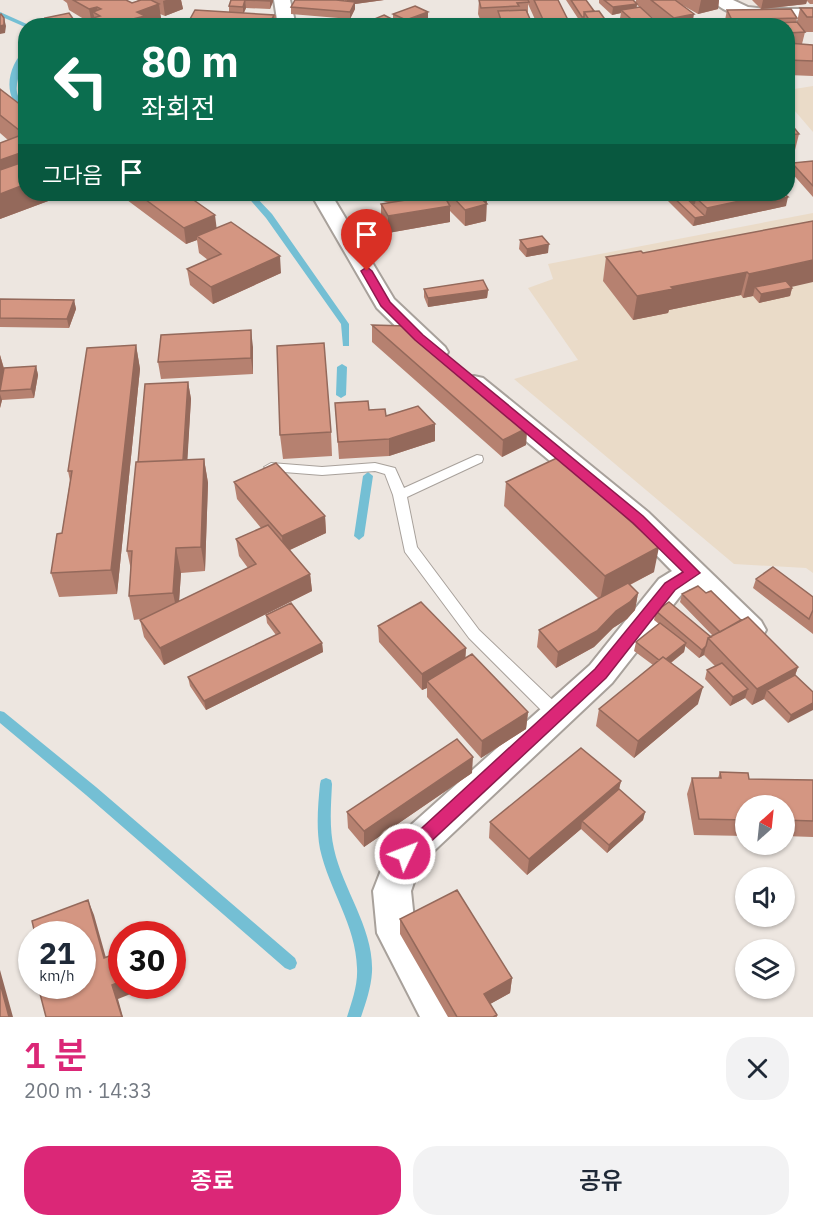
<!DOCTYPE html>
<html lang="ko">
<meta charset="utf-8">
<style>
:root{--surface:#fff;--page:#f2f2f3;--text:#1f2937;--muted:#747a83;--accent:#db2777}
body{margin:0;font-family:"IBM Plex Sans","Noto Sans KR",sans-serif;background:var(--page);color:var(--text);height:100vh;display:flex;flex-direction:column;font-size:22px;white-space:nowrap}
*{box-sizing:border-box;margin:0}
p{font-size:20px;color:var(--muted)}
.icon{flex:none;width:33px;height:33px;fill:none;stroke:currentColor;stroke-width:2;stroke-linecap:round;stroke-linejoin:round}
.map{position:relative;height:1017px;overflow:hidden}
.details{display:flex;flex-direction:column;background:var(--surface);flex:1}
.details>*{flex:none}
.guide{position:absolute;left:18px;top:18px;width:777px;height:183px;border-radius:24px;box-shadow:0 2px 4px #0004;background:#0b6e4f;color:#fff;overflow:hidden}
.needle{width:39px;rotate:27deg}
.controls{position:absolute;left:735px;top:795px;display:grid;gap:12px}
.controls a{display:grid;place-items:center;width:60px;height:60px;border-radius:50%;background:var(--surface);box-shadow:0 2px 4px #0004;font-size:30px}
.speed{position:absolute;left:18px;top:921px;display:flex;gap:12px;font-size:30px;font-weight:700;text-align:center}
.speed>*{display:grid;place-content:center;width:78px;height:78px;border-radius:50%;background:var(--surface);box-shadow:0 2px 4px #0004;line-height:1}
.speed small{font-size:15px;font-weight:400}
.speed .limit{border:9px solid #d22;background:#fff;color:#111}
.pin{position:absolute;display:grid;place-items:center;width:51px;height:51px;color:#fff;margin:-62px -26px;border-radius:50% 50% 50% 0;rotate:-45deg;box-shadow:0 0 6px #0007}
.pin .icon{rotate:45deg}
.me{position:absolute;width:66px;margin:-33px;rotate:47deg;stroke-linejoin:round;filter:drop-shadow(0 0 4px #0008)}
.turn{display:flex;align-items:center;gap:21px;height:126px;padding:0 24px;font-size:27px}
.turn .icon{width:78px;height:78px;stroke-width:2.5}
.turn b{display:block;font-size:42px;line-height:51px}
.then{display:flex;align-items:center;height:57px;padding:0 24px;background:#0003;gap:12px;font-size:22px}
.round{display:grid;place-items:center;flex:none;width:63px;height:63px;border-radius:24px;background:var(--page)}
.summary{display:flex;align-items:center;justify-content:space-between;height:102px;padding:0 24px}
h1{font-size:36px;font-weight:600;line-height:45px;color:var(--accent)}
.cta{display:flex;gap:12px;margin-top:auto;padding:12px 24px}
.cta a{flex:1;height:69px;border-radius:24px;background:var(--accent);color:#fff;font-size:24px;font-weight:600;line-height:69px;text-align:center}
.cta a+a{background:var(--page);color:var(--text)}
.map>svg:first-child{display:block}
.education{fill:#eadbc8}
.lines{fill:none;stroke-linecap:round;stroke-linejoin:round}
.stream{fill:#74bfd4;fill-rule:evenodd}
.service-casing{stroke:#a8a19b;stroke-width:2}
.minor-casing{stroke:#a8a19b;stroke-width:4}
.service{fill:#fff;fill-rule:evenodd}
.minor{fill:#fff;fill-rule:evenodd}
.wall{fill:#b68170}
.shaded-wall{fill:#94695b}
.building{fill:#d49682;stroke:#94695b;stroke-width:1.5}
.route{fill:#db2777;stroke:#8e194d;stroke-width:1.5}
</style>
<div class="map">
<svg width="813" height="1017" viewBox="0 0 813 1017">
<rect width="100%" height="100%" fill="#ede6e0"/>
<path class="education" d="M813,86V132L788,103V90Z
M813,213V573L806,568L734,564L514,379L578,360L528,288L553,279L548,264Z"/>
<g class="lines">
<path class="stream" d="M0,12L29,25L30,26H26L25,27L0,16Z
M26,49C26,68 5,90 26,106V112C1,100 7,65 26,49Z
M245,194H253L272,214L349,324V346H343L341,324L266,218Z
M342,364L347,367L346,395L341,398L336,395L337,367Z
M368,472L373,476L364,536L359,540L354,536L363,476Z
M0,711L4,712L96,787L295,958L297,963L295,968L290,970L285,968L86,795L0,723Z
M326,778L331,780L332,784C331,805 329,828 334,849C343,890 374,929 372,972C371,988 366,1002 361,1017H347C352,1001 358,985 357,968C356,925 329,890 320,849C316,828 318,805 320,784L321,780Z"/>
<g class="service-casing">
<path id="service" d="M477,455L482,456L483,459L482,462L407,497L417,547L479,630L563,710L565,715L563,720L557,721L551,720L469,638L405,552L393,495L385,474L375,471L322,475L271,471L264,467L271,463L322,467L375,463L395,468L404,488Z"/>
</g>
<g class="minor-casing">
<path id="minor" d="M274,0H290L296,26H278Z
M713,0H733L748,7L766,9H813V19C786,20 731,24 713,0Z
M311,194H331L394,299L445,347L448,352L445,357L436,360L427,357L377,308Z
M474,376L483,378L648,512L761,621L766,630L761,639C733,647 708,608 690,589L681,595L612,683L420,864L411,891L415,929L462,1017H420L377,933L373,891L392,842L590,665L659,579L672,571L628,526L465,390L461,384L465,378Z"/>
</g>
<use href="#service" class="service"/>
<use href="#minor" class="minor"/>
</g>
<path class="wall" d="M63,0H126L132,3L138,1L137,0H181L183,9L165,16L160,14L161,18L147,23V26H94V23L92,24L69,10L67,3Z
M231,0H273L270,9L246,8L244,13L276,15V26H191L190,19L229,12V6Z
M345,0H384L355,4V9L350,19L291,14V7L326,1H345Z
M479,0H558L571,26H538L528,4V13L530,19V26H481V22L478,14Z
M566,0H586L594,11L609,25L616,26H583Z
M599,0H633L636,2V0H719L718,9L698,14L677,2L692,26H663L637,5L636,8L661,26H629L620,18L621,13L612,15L599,3Z
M752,0H813V4H810L807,1L806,4L761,9Z
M800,8H813V32H805L802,44L813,45V76L788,75V26L724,25L727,10L797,18L796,22H797Z
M393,14L428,20L413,26H372V20H393Z
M0,89L67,194L0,219V143L8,140L0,133Z
M788,124L799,134L795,150H788Z
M813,161V197L790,171L792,163Z
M119,194H185L217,228L281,273L213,304L190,285L187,269L208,260L199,253L197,240L186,244Z
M362,194H412L405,200L435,195L434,194H487L486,221L465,226L450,211V222L388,233L381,220V204L389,203Z
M668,194H784L786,206L693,226L667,200Z
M813,221L791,287L792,288L790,296L759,303L753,296L743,298L741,295L669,310L668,313L633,320L603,281L606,257L643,253Z
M520,240L548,253L526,257L519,249Z
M424,289L488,290L487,298L428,307L424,297Z
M0,299L74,300L76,309L69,328L0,327Z
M372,325L527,428L526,445L502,457L372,342Z
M136,345L140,369L117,594L59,597L51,573L62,533L70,481L68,471Z
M253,347V374L161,379L158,362Z
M0,355L4,368L36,366L38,375L34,398L2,400L0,408Z
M188,382L191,399L187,460L204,459L208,483L205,571L181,573L179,601L248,568L239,556L236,539L261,528L237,499L234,482L325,516L326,533L290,550L310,574L312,591L164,665L144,637L140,620L141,619L134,620L129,596L131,570L127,551L138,462Z
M335,403L369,410L386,416L435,441L389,456L339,459Z
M331,432L332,456L283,459L280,435Z
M506,482L654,572L630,585L638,593L635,610L627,619L613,628L594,647L556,668L537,647L539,630L599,599L504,506Z
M756,579L813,597V634L753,588Z
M706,593L798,667L795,675L813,692L788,723L764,699L752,705L745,698L730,706L705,679L707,670L715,666L704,655L699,658L685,646L684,652L671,663L698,704L634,758L596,726L599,709L653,665L634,651L636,642L659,624L654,620L656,611L711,637L713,636L680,602L682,594Z
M266,615L322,643L323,652L206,710L190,686L188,677L276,635L267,623Z
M378,626L466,648L465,658L528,712L526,729L481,758L427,697V688L422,690L379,642Z
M720,772L749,779L813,780V837L784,836V806H746V836L694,835L687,794L692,778H718Z
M472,773L364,847L348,828L347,812Z
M621,781L619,789L645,812L643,820L607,853L581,829L527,875L489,838L490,822Z
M400,919L512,978L510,993L490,1004L497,1015V1017H448L400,934Z"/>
<path class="shaded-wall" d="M166,0H181L183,9L165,16L163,1Z
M245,0L246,8L243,14V7Z
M270,0H273V2L270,9Z
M347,0H384L355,4V9L350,19V12L347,5Z
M701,0H719L718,9L698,14Z
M763,0H807L806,4L761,9Z
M159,4L161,18L147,23V26H122L121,22L137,12Z
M637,4L636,11L621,10V13L612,15L613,7Z
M97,7L99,15L93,12L95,20L93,18L94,23L92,24L89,9Z
M428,12V20L413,26H406V20Z
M694,14L692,26H673L674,18Z
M274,15L275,26H268Z
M4,18L6,26L5,33L0,34V26Z
M26,151V176L0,185V160Z
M26,184V194H67L0,219V194Z
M398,194H412L398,206Z
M482,194H487L486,221L465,226V210L477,195Z
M688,194H744L696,198L695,204L686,206Z
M772,194H777L788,197L786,206L693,226L695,218L705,216L707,208Z
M450,206V222L388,233V216Z
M215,215L217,231L197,236V240L186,244L184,228Z
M549,244L548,253L526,257L527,249Z
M280,256L281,273L213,304L211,287Z
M813,260V282L761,294L755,287L753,296L743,298L749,274Z
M747,272L741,295L669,310L668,313L633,320L637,296L671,287Z
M792,288L790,296L759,303L761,294Z
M488,290L487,298L428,307V298Z
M74,300L76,309L69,328L67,319Z
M251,330L253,347V374L251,358Z
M136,345L140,369L117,594L111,570Z
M0,355L6,377L0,391Z
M36,366L38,375L34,398L31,389Z
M188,382L191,399L186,484L183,467Z
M0,394L2,400L0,408Z
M435,424V441L389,456V439Z
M527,428L526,445L502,457L503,440Z
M204,459L208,483L205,571L201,547Z
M325,516L326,533L283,553L282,536Z
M659,547L654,572L600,600L605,576Z
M176,548L181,573L178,617L173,593Z
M310,574L312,591L164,665L160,648Z
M638,593L635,610L627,619L613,628L594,647L556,668L558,652L616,611Z
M322,643L323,652L206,710L204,701Z
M686,643L684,652L660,671L662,662Z
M706,646L704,655L699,658L702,650Z
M466,648L465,665L427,681V688L422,690V674Z
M798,667L792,684L767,690L764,699L752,705L757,689Z
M703,687L698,704L634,758L638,741Z
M748,689L745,698L730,706L733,697Z
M813,703V710L788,723L791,715Z
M528,712L526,729L481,758L482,741Z
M473,757L472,773L364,847V831Z
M621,781L617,797L582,821L581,829L527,875L529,859Z
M645,812L643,820L607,853L609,845Z
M88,900L94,915L110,972L104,958Z
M0,970L13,1017H9L0,983Z
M512,978L510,993L483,1008L484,994Z
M122,981V986H131L133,993L118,999L123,1017H122L112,985Z"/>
<path class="building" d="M73,0H126L132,3L141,0H151L159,4L137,12L145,16L121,22L124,26H101L93,18L100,16L93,12L101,9L97,7L89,9Z
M231,0H270V1L245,0L243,7L229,6Z
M295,0H336L355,2L350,12L291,7Z
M479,0H528L529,2L517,3L519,6L481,8Z
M534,0H558L571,26H546Z
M571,0H586L594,11L584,12V17H582Z
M604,0H633L637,4L613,7Z
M651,0H675L694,14L674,18Z
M415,6L428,12L406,20L393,14Z
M640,7L661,26H639L621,10Z
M800,8H813V17H807Z
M791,9L797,18L732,20L727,10Z
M195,10L274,15L268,26H232L198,23L200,20L190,19Z
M526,10L530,19H524L527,26H483L482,21L501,20L498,11Z
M599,11L609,25H615L616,26H593L584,12Z
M69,13L78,26H50L45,18Z
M1,14L4,18V25L0,26V15Z
M384,15L405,26H384L372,20Z
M797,22L805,32L788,33V26L734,25Z
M788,43L813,45V61L788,60Z
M0,89L26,109V151L0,160V143L24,134L0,115Z
M788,124H791L799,134L788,135Z
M26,161V184L0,194V170Z
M813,161V186L792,163Z
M138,194H185L215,215L184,228Z
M443,194L450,206L388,216L381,204Z
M450,194H482L477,195L487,204L465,210Z
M670,194H682L705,216L695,218Z
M715,194H772L707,208L696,198Z
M777,194H784L788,197L775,200Z
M813,221V260L749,274L747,272L671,287L673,289L637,296L606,257L641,251L643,253Z
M231,222L280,256L211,287L187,269L221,254L197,236Z
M542,236L549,244L527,249L520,240Z
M483,280L488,290L428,298L424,289Z
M786,281L792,288L761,294L755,287Z
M0,299L74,300L67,319L0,318Z
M372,325L407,326L527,428L503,440Z
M251,330V358L158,362L161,335Z
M324,343L331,432L280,435L277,346Z
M136,345L111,570L51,573L57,534L62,533L72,471H68L87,348Z
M36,366L31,389L0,391L4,368Z
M188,382L183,460L138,462L145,384Z
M368,401L369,410L385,409L386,416L418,406L435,424L389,439L338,442L335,403Z
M559,457L659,547L605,576L506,482Z
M204,459L201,547L176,548L173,593L129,596L132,551H127L136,462Z
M276,463L325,516L282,536L234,482Z
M268,525L310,574L160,648L140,620L256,564L236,539Z
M773,567L813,597V610L809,619L756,579Z
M628,583L638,593L630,602L616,611L597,631L558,652L539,630Z
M698,586L706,593L711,591L741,620L720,632L682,594Z
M421,602L466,648L422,674L378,626Z
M669,602L711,637L708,638L706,646L702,650L656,611Z
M291,603L322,643L204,701L188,677L280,633L266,615Z
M748,617L798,667L757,689L708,638Z
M660,623L686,643L666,659L663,657L659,660L636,642Z
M472,654L528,712L482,741L427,681Z
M663,657L703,687L638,741L599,709Z
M722,663L748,689L733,697L707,670Z
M795,675L813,692V703L791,715L767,690Z
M457,739L473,757L364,831L347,812Z
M581,748L621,781L529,859L490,822Z
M720,772L748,773L749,779L813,780V821L784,820V806H746V820L699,819L692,778H721Z
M619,789L645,812L609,845L582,821Z
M457,890L512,978L484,994L497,1015L493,1017H457L400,919Z
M88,900L104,958L120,952L122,957V981L112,985L122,1017H46L38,986H82V934H35L32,921Z
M0,983L9,1017H0Z"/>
<path class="route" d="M367,267L372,271L390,302L423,335L643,516L700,573L675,590L606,678L411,860L405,862L399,860L396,854L399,849L595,669L665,583L683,572L633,523L415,340L381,306L361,271Z"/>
</svg>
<div class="controls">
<a><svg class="needle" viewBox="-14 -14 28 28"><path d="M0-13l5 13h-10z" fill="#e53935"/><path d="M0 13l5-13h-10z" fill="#747a83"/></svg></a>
<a><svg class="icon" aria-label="sound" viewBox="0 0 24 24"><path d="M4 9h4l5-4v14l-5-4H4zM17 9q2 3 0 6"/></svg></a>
<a><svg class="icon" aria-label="layers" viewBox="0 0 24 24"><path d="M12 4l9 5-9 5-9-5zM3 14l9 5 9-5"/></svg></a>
</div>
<div class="speed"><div>21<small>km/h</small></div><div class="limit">30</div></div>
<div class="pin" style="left:367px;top:271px;background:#d93025"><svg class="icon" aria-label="arrive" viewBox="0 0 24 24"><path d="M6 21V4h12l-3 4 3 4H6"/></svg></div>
<svg class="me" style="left:405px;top:854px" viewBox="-20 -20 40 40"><circle r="17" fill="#db2777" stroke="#fff" stroke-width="3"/><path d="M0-11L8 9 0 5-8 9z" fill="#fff"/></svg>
<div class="guide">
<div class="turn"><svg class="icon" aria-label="left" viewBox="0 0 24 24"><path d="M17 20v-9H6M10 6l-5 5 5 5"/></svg><div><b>80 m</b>좌회전</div></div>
<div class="then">그다음<svg class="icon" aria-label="arrive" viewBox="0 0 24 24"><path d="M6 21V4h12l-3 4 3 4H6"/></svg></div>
</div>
</div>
<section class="details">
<div class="summary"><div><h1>1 분</h1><p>200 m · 14:33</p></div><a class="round"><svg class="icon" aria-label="close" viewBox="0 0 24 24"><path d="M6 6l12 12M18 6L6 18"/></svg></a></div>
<div class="cta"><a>종료</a><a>공유</a></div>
</section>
